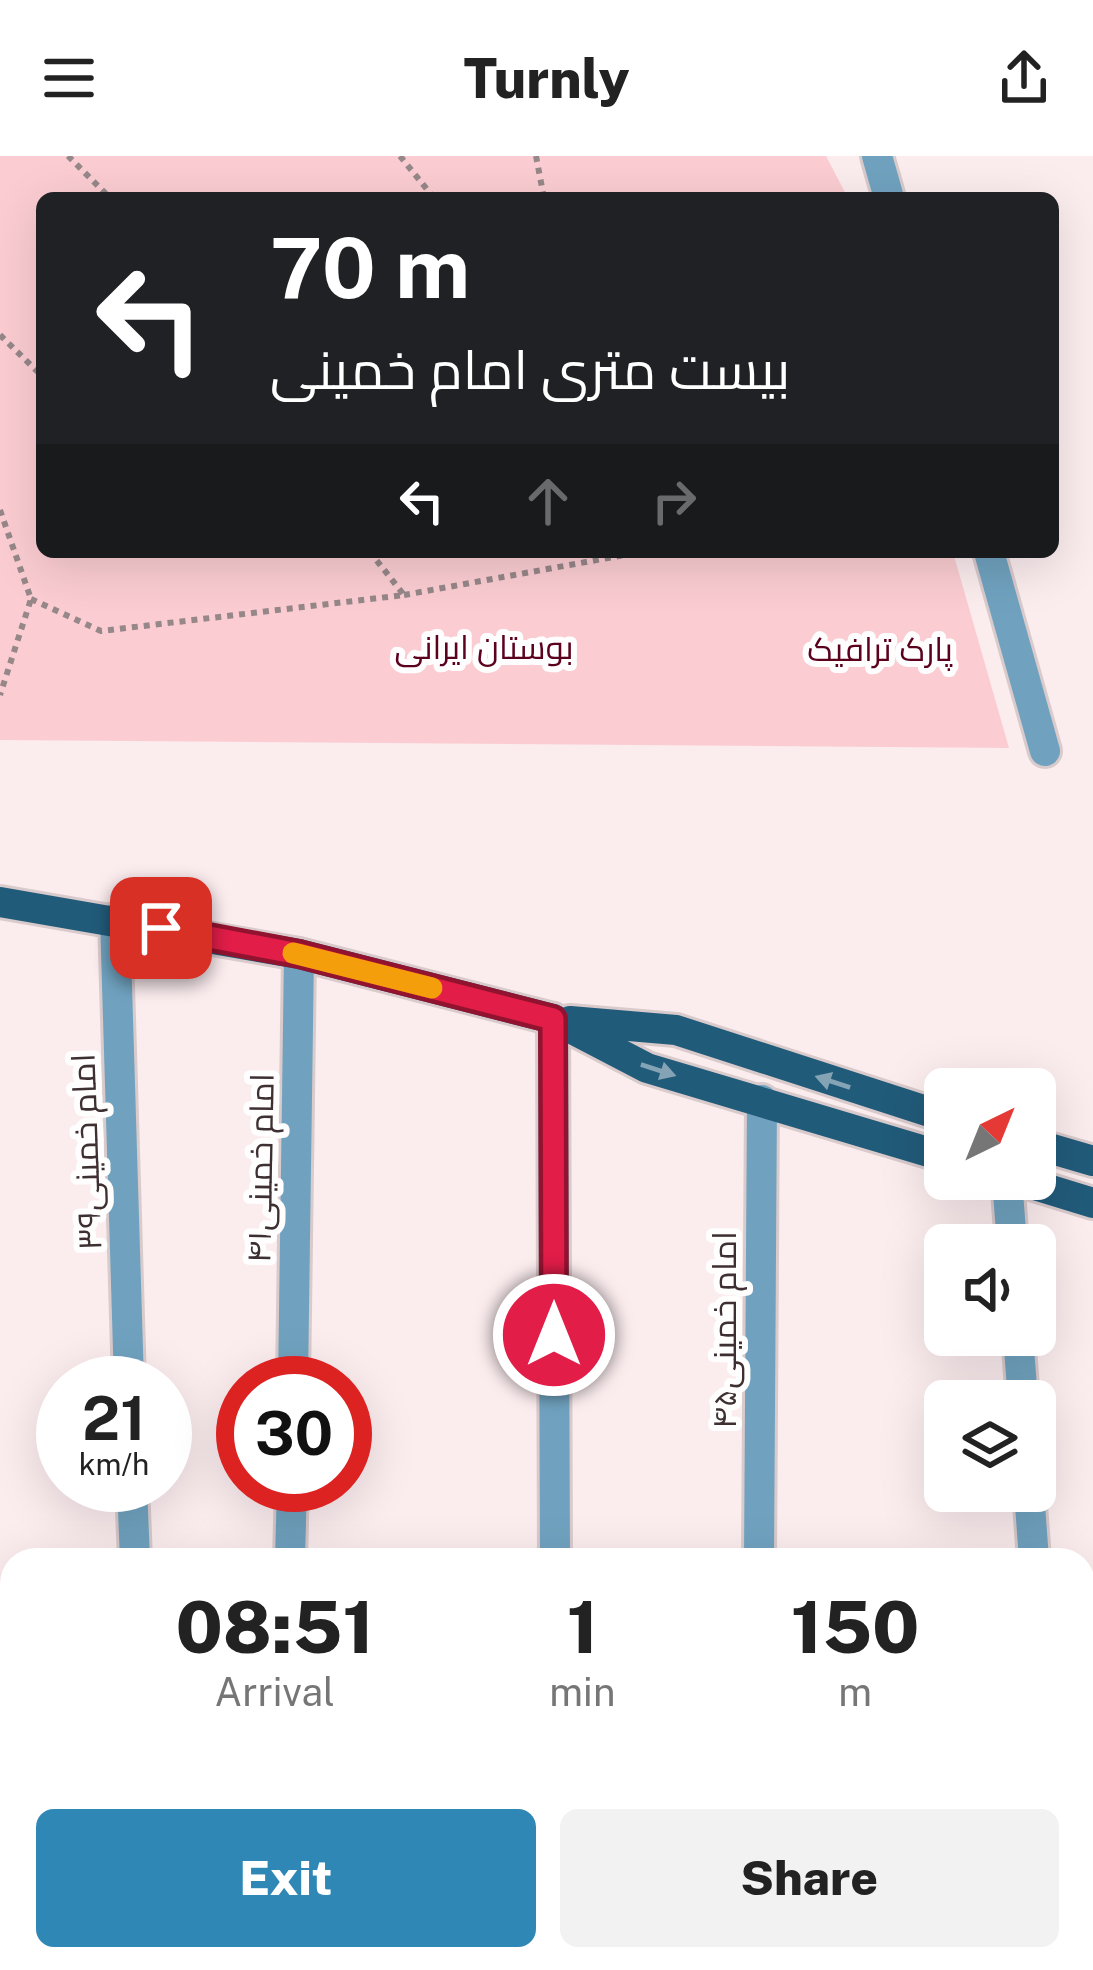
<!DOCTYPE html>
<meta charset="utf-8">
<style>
:root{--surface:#fff;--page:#f2f2f2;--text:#222;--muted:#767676;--accent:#2e87b5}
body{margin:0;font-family:"Public Sans",Cairo,sans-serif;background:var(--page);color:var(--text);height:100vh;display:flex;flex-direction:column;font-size:45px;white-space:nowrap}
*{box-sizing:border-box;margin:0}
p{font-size:39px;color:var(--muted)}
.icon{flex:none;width:66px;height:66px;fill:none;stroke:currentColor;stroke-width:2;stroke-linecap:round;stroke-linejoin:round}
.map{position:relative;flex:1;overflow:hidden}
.side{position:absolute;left:0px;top:1392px;width:1095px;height:423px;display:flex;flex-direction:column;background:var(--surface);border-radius:36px 36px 0 0;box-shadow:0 12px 48px #0002}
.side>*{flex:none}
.guide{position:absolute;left:36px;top:36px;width:1023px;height:366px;border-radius:18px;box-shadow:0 12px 48px #0002;background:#202124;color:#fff;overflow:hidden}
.needle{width:78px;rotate:43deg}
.tools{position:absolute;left:924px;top:912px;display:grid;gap:24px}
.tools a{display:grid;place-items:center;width:132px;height:132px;border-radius:18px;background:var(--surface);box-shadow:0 12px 48px #0002;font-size:60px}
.speed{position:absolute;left:36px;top:1200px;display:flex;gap:24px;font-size:60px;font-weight:700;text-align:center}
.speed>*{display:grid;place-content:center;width:156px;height:156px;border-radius:50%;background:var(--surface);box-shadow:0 12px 48px #0002;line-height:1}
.speed small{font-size:30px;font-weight:400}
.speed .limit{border:18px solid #d22;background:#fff;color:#111}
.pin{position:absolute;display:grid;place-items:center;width:102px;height:102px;color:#fff;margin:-51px;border-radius:24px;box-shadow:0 6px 18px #0006}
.me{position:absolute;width:132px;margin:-66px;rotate:0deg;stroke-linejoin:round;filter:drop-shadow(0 0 9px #0008)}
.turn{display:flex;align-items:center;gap:42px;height:252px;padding:0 36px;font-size:54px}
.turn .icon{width:156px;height:156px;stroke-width:2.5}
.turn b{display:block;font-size:84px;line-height:102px}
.lanes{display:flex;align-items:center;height:114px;padding:0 36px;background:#0003;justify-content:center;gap:60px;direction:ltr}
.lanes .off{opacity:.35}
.eta{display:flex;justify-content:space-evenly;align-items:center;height:204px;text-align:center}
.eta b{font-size:72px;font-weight:800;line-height:84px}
.cta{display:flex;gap:24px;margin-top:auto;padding:24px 36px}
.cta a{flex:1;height:138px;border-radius:18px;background:var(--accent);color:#fff;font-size:48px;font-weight:800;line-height:138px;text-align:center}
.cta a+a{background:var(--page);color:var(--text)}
header{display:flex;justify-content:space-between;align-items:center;height:156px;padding:0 36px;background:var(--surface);font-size:54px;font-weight:800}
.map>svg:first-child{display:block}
.green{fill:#fbcdd2}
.building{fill:#694b4f}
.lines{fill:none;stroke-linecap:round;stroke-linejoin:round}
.minor-casing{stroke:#d9cacc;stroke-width:36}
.major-casing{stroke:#d9cacc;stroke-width:36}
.path{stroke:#968789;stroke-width:6;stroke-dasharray:6 6;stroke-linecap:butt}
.minor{stroke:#70a2bf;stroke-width:30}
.major{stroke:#215b7a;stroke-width:30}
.oneway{fill:#84a4b5}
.route-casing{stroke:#92132f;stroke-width:30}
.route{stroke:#e11d48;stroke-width:21}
.slow{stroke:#f59e0b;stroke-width:21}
.labels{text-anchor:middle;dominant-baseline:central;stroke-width:12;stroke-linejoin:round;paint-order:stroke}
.park-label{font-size:33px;fill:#5b001d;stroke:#fefefe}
.street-label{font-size:33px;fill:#3e3032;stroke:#fefefe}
</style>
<header><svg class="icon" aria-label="menu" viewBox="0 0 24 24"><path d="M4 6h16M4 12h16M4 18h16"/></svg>Turnly<svg class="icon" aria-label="share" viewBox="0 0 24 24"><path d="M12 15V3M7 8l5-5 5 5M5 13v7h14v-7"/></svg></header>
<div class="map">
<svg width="1093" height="1814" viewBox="0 0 1093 1814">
<rect width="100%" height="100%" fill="#fbecee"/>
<path class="green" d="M0,0H826L848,42H42V396H953L1009,592L0,584Z"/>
<path class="building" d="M1093,1451V1532L1083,1531V1452Z"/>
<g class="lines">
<g class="minor-casing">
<path id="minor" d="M877,0L889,42
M989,396L1045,595
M115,763L129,1227
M553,863L555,1404
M1007,1023L1012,1089
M1018,1179L1023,1245
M293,1227L299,798
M132,1329L135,1404
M1029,1335L1034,1404
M290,1404L292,1329
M759,1404L762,944
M0,1624L8,1453
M1083,1679L1093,1681
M208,1803L209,1814
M106,1814V1803
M478,1814L480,1803"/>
</g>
<g class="major-casing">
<path id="major" d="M0,746L299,798L553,863L647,912L945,1001
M570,865L676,874L945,961
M1035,988L1093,1005
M1015,1023L1093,1047"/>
</g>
<path class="path" d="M68,0L110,42
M400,0L434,42
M536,0L544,42
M0,179L42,220
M0,354L31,443L0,539
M404,439L641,396
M31,443L101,475L404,439L370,396"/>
<use href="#minor" class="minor"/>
<use href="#major" class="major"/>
</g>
<defs><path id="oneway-solid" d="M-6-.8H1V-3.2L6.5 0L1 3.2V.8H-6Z" transform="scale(3)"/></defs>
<g class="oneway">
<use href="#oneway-solid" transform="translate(658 914) rotate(18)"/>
<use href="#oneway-solid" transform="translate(833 926) rotate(-162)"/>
</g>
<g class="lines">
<g class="route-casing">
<path id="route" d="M161,772L299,798L553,863L554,1179"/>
</g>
<use href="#route" class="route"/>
<path class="slow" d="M293,797L432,832"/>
</g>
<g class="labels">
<g class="park-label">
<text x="484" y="491">بوستان ایرانی</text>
<text x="880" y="493">پارک ترافیک</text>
</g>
<g class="street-label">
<text transform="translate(86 996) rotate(-92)">امام خمینی۳۹</text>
<text transform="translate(260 1012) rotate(-89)">امام خمینی۴۱</text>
<text transform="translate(724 1174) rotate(-90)">امام خمینی۴۵</text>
</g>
</g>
</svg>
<div class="tools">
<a><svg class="needle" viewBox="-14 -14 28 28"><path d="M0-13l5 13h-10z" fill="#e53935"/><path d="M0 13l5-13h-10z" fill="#767676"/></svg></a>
<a><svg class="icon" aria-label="sound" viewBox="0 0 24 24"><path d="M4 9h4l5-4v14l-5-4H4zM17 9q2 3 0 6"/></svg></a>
<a><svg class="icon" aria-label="layers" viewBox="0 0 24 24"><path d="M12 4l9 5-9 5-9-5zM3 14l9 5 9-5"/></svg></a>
</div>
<div class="speed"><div>21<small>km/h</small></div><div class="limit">30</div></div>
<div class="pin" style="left:161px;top:772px;background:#d93025"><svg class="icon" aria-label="arrive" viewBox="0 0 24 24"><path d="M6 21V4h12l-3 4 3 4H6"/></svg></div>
<svg class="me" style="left:554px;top:1179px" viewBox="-20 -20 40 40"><circle r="17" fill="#e11d48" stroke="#fff" stroke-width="3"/><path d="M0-11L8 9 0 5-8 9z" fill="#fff"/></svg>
<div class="guide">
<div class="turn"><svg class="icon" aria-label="left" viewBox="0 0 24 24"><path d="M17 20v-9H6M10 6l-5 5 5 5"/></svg><div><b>70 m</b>بیست متری امام خمینی</div></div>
<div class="lanes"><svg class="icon" aria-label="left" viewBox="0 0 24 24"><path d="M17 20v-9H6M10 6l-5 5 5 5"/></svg><svg class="icon off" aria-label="ahead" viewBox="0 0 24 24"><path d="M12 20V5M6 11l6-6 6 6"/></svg><svg class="icon off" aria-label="right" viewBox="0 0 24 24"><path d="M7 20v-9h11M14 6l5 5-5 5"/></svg></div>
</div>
<section class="side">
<div class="eta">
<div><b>08:51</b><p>Arrival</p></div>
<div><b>1</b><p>min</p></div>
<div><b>150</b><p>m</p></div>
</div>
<div class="cta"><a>Exit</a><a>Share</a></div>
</section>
</div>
